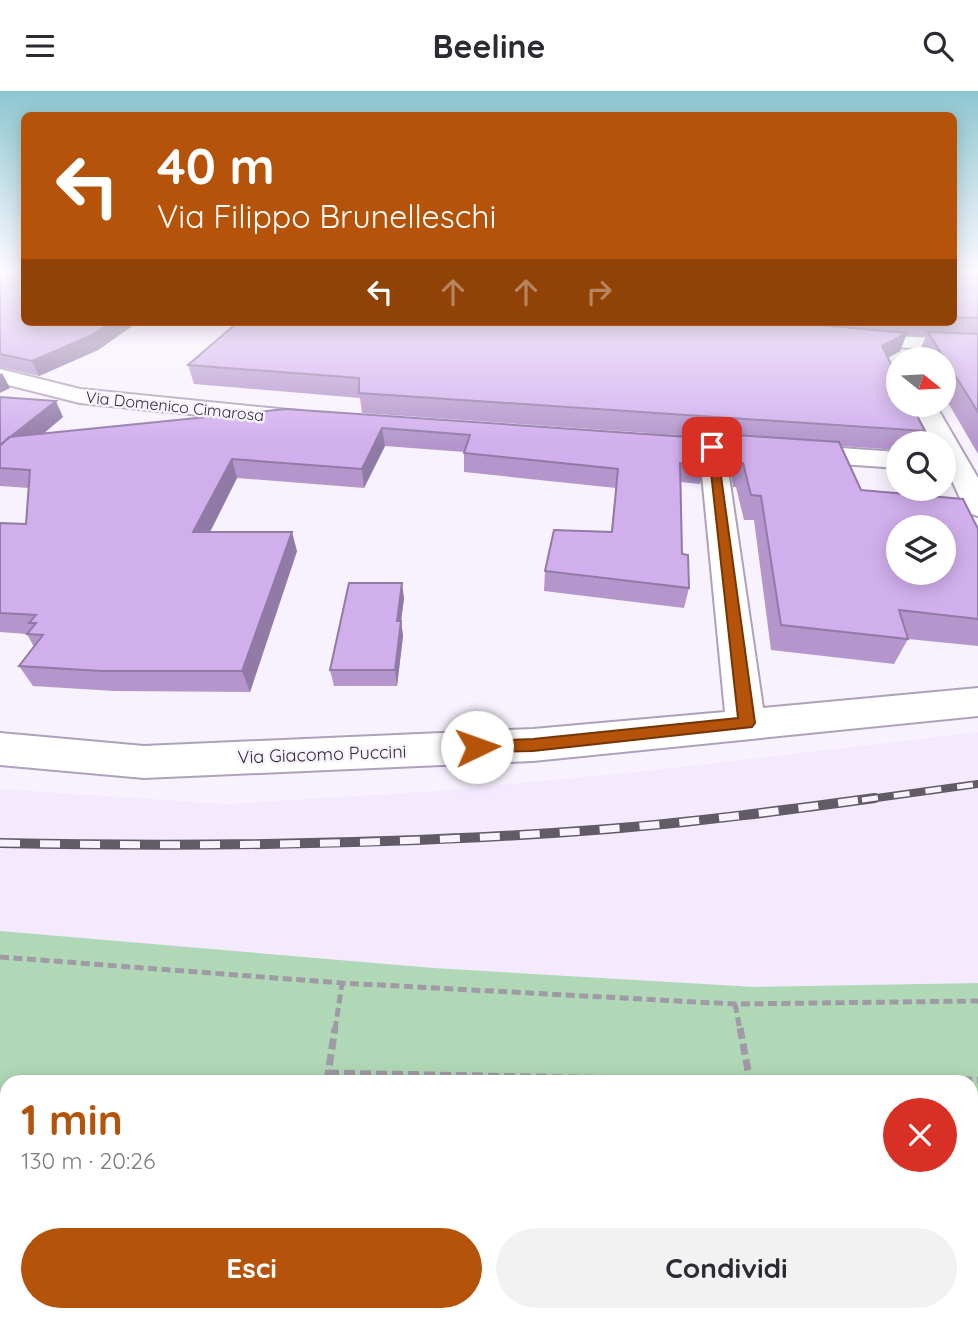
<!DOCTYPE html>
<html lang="it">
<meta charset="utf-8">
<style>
:root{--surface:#fff;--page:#f2f2f3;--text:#2b2b33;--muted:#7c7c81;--accent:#b45309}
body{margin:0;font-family:Quicksand,sans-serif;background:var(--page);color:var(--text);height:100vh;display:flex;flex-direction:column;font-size:26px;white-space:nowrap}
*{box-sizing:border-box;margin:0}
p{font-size:23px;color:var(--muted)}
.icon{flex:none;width:38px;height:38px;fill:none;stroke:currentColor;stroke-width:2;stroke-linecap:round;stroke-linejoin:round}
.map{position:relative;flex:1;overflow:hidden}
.panel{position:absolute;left:0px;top:984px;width:978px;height:247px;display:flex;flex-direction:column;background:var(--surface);border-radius:21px 21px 0 0;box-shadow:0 4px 18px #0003}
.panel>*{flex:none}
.banner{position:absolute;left:21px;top:21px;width:936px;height:214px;border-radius:10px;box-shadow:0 4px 18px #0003;background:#b45309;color:#fff;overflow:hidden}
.needle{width:46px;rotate:108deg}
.tools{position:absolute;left:886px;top:256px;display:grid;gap:14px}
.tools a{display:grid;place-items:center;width:70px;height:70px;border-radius:50%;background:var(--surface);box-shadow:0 4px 18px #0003;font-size:35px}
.pin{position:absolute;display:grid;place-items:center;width:60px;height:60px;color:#fff;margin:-30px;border-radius:14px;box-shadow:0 4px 10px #0006}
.me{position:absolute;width:77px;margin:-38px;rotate:87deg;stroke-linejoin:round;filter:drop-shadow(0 0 5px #0008)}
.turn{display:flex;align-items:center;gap:24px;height:147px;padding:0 21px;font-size:32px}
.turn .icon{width:91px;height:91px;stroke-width:2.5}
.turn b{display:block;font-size:49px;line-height:60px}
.lanes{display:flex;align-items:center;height:66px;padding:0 21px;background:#0003;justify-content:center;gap:35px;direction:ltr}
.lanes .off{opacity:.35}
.round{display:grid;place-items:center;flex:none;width:74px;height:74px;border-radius:37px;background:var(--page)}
.overview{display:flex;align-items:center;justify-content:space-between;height:119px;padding:0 21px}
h1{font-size:42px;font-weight:800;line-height:52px;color:var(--accent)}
.action{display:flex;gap:14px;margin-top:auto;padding:14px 21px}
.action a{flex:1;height:80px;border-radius:42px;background:var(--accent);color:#fff;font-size:28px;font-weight:800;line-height:80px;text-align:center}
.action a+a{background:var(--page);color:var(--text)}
header{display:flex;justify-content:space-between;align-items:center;height:91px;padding:0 21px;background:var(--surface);font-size:32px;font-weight:800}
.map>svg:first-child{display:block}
.built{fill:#f4e9ff}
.green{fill:#b1d8b6}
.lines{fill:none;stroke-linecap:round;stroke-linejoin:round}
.street-casing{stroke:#afa0bc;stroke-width:4}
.path-far1{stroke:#a09aa6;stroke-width:5;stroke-dasharray:9 4.5;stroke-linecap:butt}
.path{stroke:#a09aa6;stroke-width:7;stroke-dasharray:11 5;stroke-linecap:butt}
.street{fill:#fff;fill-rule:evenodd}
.rail-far1-casing{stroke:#615b66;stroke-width:8}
.rail-casing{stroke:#615b66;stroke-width:10}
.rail-far1{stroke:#f8f2fe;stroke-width:5;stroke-dasharray:16;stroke-linecap:butt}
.rail{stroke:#f8f2fe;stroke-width:7;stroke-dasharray:20;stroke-linecap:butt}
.wall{fill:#b496cc}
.shaded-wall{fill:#927aa6}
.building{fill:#d1afed;stroke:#927aa6;stroke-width:2;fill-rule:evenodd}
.route{fill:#b45309;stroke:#753606;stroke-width:2}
.labels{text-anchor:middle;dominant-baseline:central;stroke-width:5;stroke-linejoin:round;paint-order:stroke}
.far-street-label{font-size:16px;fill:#332d38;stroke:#f8f2fe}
.street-label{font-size:18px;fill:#332d38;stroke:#f8f2fe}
</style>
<header><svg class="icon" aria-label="menu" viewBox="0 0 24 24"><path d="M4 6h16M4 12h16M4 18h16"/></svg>Beeline<svg class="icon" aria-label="search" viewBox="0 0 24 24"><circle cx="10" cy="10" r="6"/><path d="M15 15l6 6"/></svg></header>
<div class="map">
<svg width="978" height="1230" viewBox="0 0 978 1230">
<rect width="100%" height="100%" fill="#f8f2fe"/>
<path class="built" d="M978,641V892L755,896L434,877L0,840V698L226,713L437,700L655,679Z"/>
<path class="green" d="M0,840L434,877L755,896L978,892V1079H971V990H7V1081H0Z"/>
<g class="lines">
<g class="street-casing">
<path id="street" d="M851,243L978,249V261L844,253L841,249L844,245Z
M0,278L80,298L299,320L308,322L311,327L308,332L299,334L80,312L0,292Z
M911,313H935L978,387V425L968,422L964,416L943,370V352H933Z
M652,344L898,361V377L726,365L763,617L978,597V625L533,670L144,687L0,674V642L144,655L533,638L725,621L700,363L643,357L639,352L643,347Z
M971,1106H978V1170H971Z
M0,1111H7V1177H0Z
M191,1223H260V1230H190Z
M873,1223H942L944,1230H874Z"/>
</g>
<path class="path-far1" d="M0,866L342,892L735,913L978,910
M735,913L740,939
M335,939L342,892"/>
<path class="path" d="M740,937L750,990
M328,982L733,990
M327,990L335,937
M801,990L978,989
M0,1061H7
M971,1066H978"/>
<use href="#street" class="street"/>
<g class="rail-far1-casing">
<path id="rail-far1" d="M862,709L978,693"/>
</g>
<g class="rail-casing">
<path id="rail" d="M0,752C203,756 405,754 608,738C697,731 786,719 875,707"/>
</g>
<use href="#rail-far1" class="rail-far1"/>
<use href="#rail" class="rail"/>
</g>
<path class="wall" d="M0,181L24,231H138L98,259L39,285L0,276Z
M954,181H978V363L943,303V268H923L919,261L926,245H906L900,260L888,267L925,340L919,352H898V359L841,355L861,399L978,438V555L908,548L894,573L771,559L754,429H744L736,396H733L729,368L734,348L362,322L360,307L194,293L188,274L238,231H954Z
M0,306L63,326L43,343L286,318L705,374L700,393L681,391L682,463L689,497L684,517L544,500L545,480L611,441L616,397L464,381V361L385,355L364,397L237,387L210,441L297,460L250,601L114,600L33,595L19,575L34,556L27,543L0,541V432L26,433L29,397L0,395Z
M404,507L401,530L403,545L397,595H334L330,579Z"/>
<path class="shaded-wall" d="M112,231H138L98,259L39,285L32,270Z
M907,242L900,260L874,274L882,255Z
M2,282L10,297L0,302V283Z
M56,310L63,326L2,377L0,354Z
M382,337L385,355L364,397L362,378Z
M232,368L237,387L200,461L193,441Z
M292,441L297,460L250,601L242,580Z
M402,492L404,507L399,545L397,530Z
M401,530L403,545L397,595L395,579Z"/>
<path class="building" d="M0,181H24V231H112L92,244L32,270L0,263Z
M954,181H978V227L954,226Z
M238,231H789L907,242L882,255L898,287V313H911L925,340L359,302V287L188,274Z
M928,241L978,243V321Z
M0,306L56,310L0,354Z
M286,318L702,347L705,374L680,372L682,463L688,464L689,497L545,480L554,439L612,441L618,378L464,362L470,344L382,337L362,378L232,368L193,441H292L242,580H102L19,575L43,544L27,543L36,532H29L36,524L0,522V432L26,433L30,379L0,377V355L9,346Z
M735,344L839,351L861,399L963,408L978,438V528L899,519L908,548L781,534L761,405L751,404L743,372L740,371ZM898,436H943V481H898Z
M349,492H402L397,530H401L395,579H330Z"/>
<linearGradient id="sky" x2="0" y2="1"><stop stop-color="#8dc6d1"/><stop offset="0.51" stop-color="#fcf9ff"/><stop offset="1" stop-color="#fcf9ff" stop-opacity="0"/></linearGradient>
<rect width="978" height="353" fill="url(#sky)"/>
<path class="route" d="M708,354L717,356L755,632L752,636L533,660L471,661L469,656L471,652L477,650L533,648L738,627Z"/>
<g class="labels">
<g class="far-street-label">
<text transform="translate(175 315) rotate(6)">Via Domenico Cimarosa</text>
</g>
<g class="street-label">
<text transform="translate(322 663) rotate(-2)">Via Giacomo Puccini</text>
</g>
</g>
</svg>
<div class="tools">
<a><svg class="needle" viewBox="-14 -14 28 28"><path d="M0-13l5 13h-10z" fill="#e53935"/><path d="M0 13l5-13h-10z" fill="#7c7c81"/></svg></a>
<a><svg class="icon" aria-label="search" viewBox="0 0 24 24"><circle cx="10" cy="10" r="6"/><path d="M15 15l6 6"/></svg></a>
<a><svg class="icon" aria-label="layers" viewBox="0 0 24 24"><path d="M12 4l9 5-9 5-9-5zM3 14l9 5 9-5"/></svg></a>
</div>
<div class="pin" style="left:712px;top:356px;background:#d93025"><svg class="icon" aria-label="arrive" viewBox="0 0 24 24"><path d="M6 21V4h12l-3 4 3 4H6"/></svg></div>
<svg class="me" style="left:477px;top:656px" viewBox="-20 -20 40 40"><circle r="19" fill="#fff"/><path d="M0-13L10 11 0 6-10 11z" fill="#b45309"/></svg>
<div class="banner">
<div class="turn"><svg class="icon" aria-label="left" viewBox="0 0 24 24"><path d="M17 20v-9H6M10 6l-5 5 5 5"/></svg><div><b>40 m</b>Via Filippo Brunelleschi</div></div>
<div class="lanes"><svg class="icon" aria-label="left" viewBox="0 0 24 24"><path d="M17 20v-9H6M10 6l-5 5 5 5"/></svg><svg class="icon off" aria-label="ahead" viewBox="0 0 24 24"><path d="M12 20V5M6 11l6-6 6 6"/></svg><svg class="icon off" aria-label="ahead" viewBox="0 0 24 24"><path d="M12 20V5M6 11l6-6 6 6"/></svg><svg class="icon off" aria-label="right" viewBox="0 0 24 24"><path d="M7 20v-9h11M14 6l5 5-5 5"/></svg></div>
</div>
<section class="panel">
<div class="overview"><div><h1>1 min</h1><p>130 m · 20:26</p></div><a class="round" style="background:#d93025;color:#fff"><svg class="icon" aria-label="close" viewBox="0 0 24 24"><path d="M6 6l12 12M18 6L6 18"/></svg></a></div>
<div class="action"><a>Esci</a><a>Condividi</a></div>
</section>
</div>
